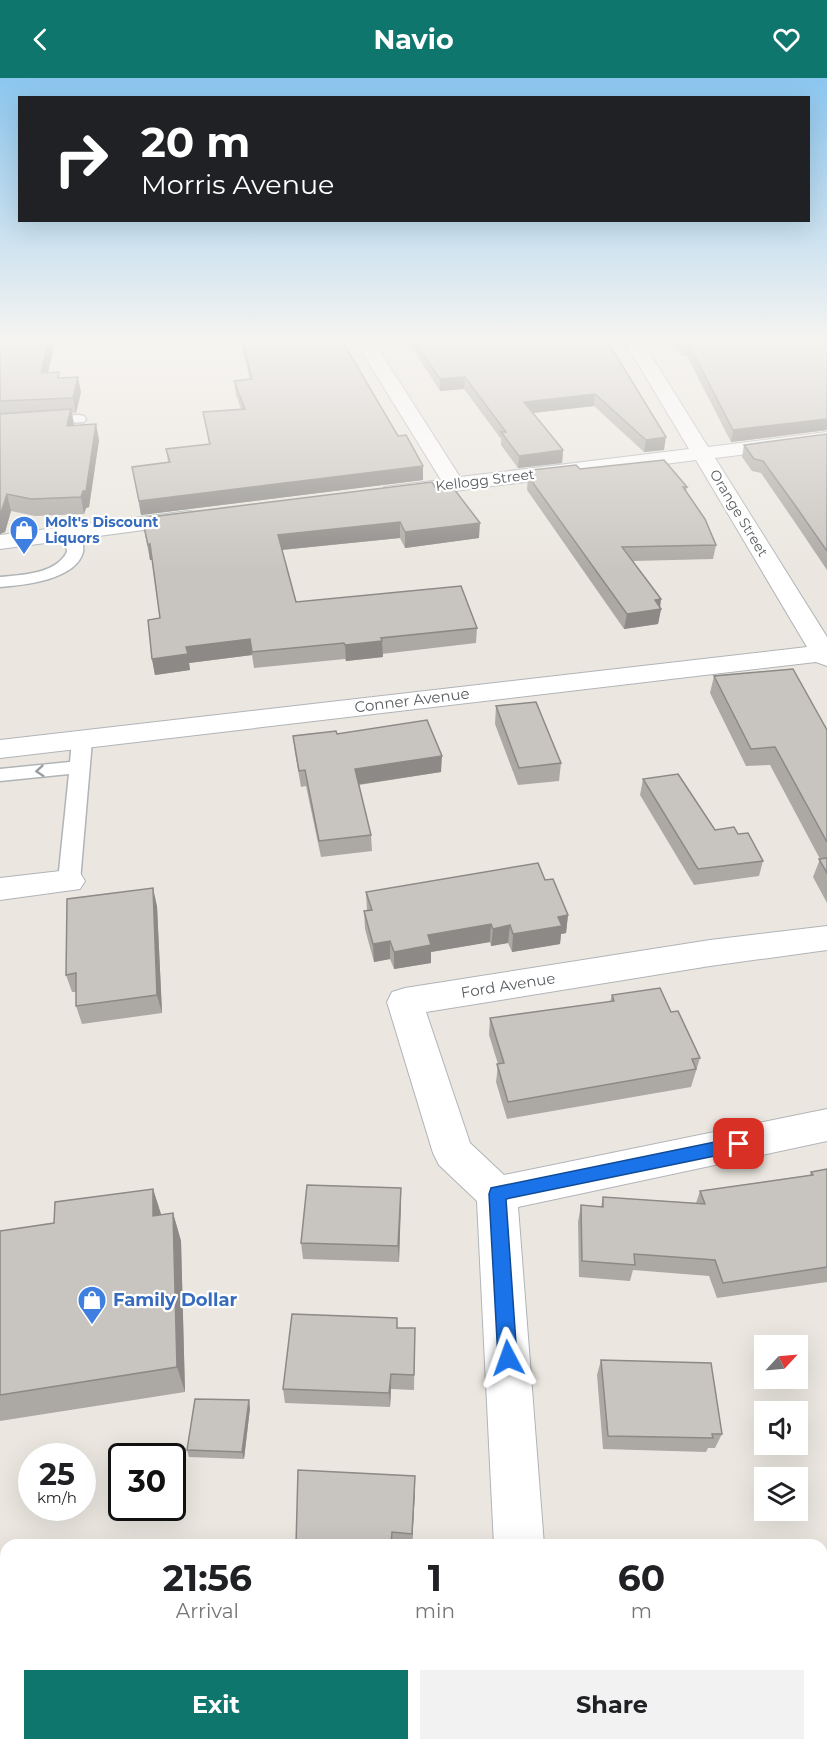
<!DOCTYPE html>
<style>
:root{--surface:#fff;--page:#f2f2f2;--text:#202124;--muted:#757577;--accent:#0f766e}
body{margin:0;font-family:Montserrat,sans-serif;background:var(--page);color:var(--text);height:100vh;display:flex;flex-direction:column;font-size:22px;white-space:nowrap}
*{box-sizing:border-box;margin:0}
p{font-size:20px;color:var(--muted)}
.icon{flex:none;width:33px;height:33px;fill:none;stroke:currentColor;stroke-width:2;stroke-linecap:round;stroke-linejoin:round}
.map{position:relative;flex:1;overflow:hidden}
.drawer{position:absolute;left:0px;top:1461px;width:828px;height:212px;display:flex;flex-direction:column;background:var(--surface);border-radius:18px 18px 0 0;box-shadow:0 6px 24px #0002}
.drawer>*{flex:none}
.hud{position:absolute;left:18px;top:18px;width:792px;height:126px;border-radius:0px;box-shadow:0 6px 24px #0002;background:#202124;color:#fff;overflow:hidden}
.needle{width:39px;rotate:64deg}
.buttons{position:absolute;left:754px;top:1257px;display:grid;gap:12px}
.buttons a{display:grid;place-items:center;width:54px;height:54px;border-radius:0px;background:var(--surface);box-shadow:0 6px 24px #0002;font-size:30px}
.speed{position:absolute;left:18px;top:1365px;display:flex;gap:12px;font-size:30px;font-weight:700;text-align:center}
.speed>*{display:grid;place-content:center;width:78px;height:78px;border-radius:50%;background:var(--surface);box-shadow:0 6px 24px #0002;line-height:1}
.speed small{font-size:15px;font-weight:400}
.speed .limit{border:3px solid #111;border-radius:9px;background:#fff;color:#111}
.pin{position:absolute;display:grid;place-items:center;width:51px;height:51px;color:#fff;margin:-26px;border-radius:12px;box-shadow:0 3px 9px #0006}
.me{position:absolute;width:66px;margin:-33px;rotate:356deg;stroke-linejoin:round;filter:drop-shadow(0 0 4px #0008)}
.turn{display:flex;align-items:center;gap:21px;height:126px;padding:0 24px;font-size:27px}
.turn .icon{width:78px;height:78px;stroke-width:2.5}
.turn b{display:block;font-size:42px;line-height:51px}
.eta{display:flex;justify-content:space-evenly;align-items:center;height:102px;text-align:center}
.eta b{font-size:36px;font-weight:700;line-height:42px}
.cta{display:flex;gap:12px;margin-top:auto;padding:12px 24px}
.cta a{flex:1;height:69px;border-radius:0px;background:var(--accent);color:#fff;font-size:24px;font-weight:700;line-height:69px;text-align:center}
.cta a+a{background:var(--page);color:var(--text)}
header{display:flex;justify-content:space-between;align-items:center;height:78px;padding:0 24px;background:var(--accent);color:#fff;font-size:27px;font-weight:700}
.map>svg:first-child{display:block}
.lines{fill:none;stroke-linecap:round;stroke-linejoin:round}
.service-casing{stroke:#b0b4b7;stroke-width:3}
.minor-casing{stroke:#b0b4b7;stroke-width:2}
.service{fill:#fff;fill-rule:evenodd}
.minor{fill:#fff;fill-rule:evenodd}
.wall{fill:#aca9a4}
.shaded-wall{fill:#8c8986}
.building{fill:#c8c4bf;stroke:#8c8986;stroke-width:1.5}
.oneway{stroke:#9b9ea0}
.route{fill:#1a73e8;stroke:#114b97;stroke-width:1.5}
.labels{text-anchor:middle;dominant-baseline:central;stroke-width:4.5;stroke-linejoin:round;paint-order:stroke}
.far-street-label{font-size:14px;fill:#595d60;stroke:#fff}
.far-shop-label{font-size:14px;font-weight:bold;fill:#366cbe;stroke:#fff;text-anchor:start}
.street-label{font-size:15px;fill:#595d60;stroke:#fff}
.near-shop-label{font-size:18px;font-weight:bold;fill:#366cbe;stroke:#fff;text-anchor:start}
</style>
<header><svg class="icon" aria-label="back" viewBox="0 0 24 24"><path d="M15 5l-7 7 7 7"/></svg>Navio<svg class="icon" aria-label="heart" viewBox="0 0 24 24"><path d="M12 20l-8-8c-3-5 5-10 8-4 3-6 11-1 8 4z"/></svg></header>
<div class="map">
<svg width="827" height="1672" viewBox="0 0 827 1672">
<rect width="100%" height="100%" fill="#ebe7e0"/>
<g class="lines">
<g class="service-casing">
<path id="service" d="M79,337L84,338L86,341L84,344L0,349V341Z
M73,450L81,455C82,461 84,468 83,474C76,502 24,507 0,509V499C22,497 56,496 67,474L65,455Z
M82,657L89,659L92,663L80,803L77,808L69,811L61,808L58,803L69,696L0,703V691L70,684L72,663L75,659Z"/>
</g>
<g class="minor-casing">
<path id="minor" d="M354,261H372L460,399L689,371L623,261H641L708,369L827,354V366L715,380L827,559V588L816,584L0,680V662L807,569L696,382L392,421L384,419L381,414L384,409L441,402Z
M189,433L197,435L200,440L197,445L0,471V457Z
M69,792L80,795L85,803L80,811L0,822V800Z
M827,848V872L710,888L426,934L470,1065L504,1097L827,1031V1063L518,1129L544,1467H494L477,1123L439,1087L433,1075L387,924L392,914L405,910L710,862Z
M504,1666H560V1672H504Z"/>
</g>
<use href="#service" class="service"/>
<use href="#minor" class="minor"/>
</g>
<path class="wall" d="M0,261H56L48,294L60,300L81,314L76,335H72L74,347L99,362L89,429L86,430L84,436L35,438L11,433L5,454L0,456Z
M240,261H341L398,358L423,388V402L141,437L132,389L168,384L166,371L209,366L203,334L241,331L236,317L234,303L250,302Z
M406,261H606L664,372L644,374L594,328L533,335L563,372L562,385L518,390L501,367V361L464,311L440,313Z
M670,261H827V352L731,364L687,278H682Z
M827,356V492L794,443L761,395L752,393L742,379L744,367Z
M580,391L687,409L686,414L716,467L713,481L633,483L661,531L658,546L624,551L527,412L528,398H530L531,392Z
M435,409L479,460L405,470L400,460L282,472L296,524L477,550L476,565L382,576L383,579L346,583L345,581L254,590L252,577L189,585L190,592L155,597L152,581L160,540L152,482H150L142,440Z
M714,598L827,652V825L813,799L820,781L770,687L746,688L710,615Z
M496,628L561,685L559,703L518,707L495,646Z
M337,656L441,694L359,707L371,757L372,773L321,779L306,708L301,709L295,674L293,658Z
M643,701L715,752L738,756L763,783L759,798L694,807L640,717Z
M545,802L568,837L566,855L561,856L560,866L512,874L508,865L491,868L490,864L431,874V885L394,891L390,881L374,884L365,851L364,833H367L366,814Z
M157,828L162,935L82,946L76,928V914H72L66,897Z
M612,917L671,934L700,980L691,1009L507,1041L496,1004L498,986L489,957L490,940L610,924Z
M827,1091V1204L717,1220L709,1198L633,1192L630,1203L579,1199L578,1144L581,1127L601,1129L603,1119L696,1125L700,1113L810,1097L811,1094Z
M401,1110L399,1184L303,1181L301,1165Z
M153,1111L161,1137L173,1135L181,1163L185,1314L0,1343V1153L54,1145Z
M397,1250H415L414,1312L391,1311L390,1329L285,1325L283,1311Z
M601,1282L722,1356L715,1370H708L706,1374L603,1371L597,1297Z
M250,1330L244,1381L189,1379L187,1372Z
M415,1412L412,1467H296Z
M230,1666V1672H190L189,1670Z
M631,1666H822L827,1672H628Z"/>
<path class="shaded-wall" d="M49,261H56L44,310L41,295Z
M78,299L81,314L76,335L73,320Z
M465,299L464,311L440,313V301Z
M595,316L594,328L523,336L524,324Z
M71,331L74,347L71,363L67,348Z
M827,341V352L731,364L733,352Z
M96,346L99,362L89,429L86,430L84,436L81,419Z
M666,359L664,372L644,374L646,362Z
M563,372L562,385L518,390L519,378Z
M423,388V402L141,437L139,423Z
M7,416L11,433L5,454L0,456V438Z
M400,444V460L280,472L278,457Z
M480,445L479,460L405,470V454Z
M150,466L153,482H150L148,467Z
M661,521L660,531H661L658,546L624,551L627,536L655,522Z
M250,561L252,577L189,585L190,592L155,597L152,581L186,569Z
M382,563L383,579L346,583L345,567Z
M442,678L441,694L355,707V691Z
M153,810L157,828L162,935L157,917Z
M568,837L566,855L561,856L560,866L512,874L513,856L558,839Z
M491,846L490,864L431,874V885L394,891V874L428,857Z
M510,847L508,865L491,868L493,851Z
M390,863V881L374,884L373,866Z
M401,1110V1127L399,1184L398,1168Z
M153,1111L162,1139L153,1138Z
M173,1135L181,1163L185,1314L177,1289Z
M391,1296V1311L390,1329L389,1315Z
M249,1322L250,1330L244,1381L242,1374Z
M415,1398V1412L412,1467V1456Z
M227,1666H230V1672H228L227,1671Z"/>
<path class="building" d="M0,261H49L41,295L59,294L58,300L78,299L73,320L0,323Z
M242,261H341L398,358L406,357L423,388L139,423L132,389L170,384L166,371L210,366L203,334L245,331L234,303L252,301Z
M413,261H606L666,359L646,362L595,316L524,324L563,372L519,378L501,354H506L465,299L440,301Z
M679,261H827V341L733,352L689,267H684Z
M71,331L67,348L96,346L86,413H83L81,419L31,421L7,416L0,438V336Z
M827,356V473L797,430L763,383L754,381L744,367Z
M664,382L687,409H683L705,441L716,467L622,469L661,521L655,522L661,531L627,536L528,398L534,397L531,392L576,387L580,391Z
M432,404L435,409L451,407L480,445L405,454L400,444L278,457L296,524L461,508L477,550L381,560L382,563L345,567L344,565L252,574L250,561L186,569L188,576L152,581L148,542L160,540L150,466L148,467L142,440Z
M793,591L827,652V764L775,669L751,671L714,598Z
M536,624L561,685L519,690L496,628Z
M427,642L442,678L355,691L371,757L319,763L305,692L299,693L293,658L336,653L337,656Z
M678,696L715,752L734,749L738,756L748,755L763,783L698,791L643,701Z
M827,780V795L819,781Z
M538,785L545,802L553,801L568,837L558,839L562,848L513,856L510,847L493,851L491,846L428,857L431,867L394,874L390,863L373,866L364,833L372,832L366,814Z
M153,810L157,917L76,928V895L66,897L67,821Z
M660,910L671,934L678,933L700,980L692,981L696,991L508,1024L497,986L504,985L490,940L614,923L612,917Z
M827,1091V1189L723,1205L715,1182L634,1176L635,1187L582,1183L581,1127L603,1129V1119L705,1126L700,1113L813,1097L811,1094Z
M307,1107L401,1110L398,1168L301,1165Z
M153,1111V1138L173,1135L177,1289L0,1317V1153L54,1145L55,1124Z
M292,1236L397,1240V1250H415L414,1297L391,1296L389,1315L283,1311Z
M601,1282L711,1285L722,1356H712L713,1360L608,1358Z
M195,1321L249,1322L242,1374L187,1372Z
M298,1392L415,1398L412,1456L392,1454L391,1467H296Z
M822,1654H824L827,1672H637L636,1666H822Z
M190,1666H227V1671L189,1670Z
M290,1666H389V1672H290Z"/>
<defs><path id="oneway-chevron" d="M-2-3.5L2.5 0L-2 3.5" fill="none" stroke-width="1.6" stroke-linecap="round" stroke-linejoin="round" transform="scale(1.5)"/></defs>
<use class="oneway" href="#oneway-chevron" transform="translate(40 693) rotate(175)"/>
<linearGradient id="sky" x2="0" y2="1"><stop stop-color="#8bc6ef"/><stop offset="0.53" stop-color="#f6f4f1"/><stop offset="1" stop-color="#f6f4f1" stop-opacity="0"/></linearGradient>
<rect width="827" height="495" fill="url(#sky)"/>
<path class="route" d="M739,1059L745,1061L747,1066L745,1070L739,1073L506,1121L517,1280L514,1286L508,1289L501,1286L498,1280L489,1116L491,1110Z"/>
<defs>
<g id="shop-pin" transform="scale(1.5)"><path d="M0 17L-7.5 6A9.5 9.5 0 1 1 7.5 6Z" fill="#3f7fe0" stroke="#fff"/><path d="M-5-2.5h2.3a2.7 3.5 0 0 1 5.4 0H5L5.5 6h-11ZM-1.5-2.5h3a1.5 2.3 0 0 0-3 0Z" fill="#fff"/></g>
</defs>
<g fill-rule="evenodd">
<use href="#shop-pin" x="24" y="452"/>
<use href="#shop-pin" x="92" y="1222"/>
</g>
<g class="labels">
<g class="far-street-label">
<text transform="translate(485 402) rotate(-7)">Kellogg Street</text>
<text transform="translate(739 435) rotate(59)">Orange Street</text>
</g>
<g class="far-shop-label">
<text x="45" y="444">Molt's Discount<tspan x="45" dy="16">Liquors</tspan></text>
</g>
<g class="street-label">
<text transform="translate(412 622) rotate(-7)">Conner Avenue</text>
<text transform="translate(508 907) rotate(-9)">Ford Avenue</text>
</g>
<g class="near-shop-label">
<text x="113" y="1222">Family Dollar</text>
</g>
</g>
</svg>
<div class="buttons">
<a><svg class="needle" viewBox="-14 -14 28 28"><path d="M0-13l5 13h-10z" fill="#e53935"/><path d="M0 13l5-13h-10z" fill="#757577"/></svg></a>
<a><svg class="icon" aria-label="sound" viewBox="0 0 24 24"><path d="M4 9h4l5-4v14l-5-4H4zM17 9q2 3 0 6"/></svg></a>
<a><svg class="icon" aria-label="layers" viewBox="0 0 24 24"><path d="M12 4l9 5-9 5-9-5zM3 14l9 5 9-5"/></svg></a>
</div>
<div class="speed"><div>25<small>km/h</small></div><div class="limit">30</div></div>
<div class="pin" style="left:739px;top:1066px;background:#d93025"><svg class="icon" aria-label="arrive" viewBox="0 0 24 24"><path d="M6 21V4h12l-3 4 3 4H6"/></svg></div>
<svg class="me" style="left:508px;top:1280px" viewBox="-20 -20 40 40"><path d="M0-17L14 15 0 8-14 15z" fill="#1a73e8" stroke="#fff" stroke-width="4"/></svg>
<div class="hud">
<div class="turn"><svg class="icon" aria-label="right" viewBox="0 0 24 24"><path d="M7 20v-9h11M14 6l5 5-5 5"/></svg><div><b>20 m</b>Morris Avenue</div></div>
</div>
<section class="drawer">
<div class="eta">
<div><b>21:56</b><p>Arrival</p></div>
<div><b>1</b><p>min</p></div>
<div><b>60</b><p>m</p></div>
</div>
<div class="cta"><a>Exit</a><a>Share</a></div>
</section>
</div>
